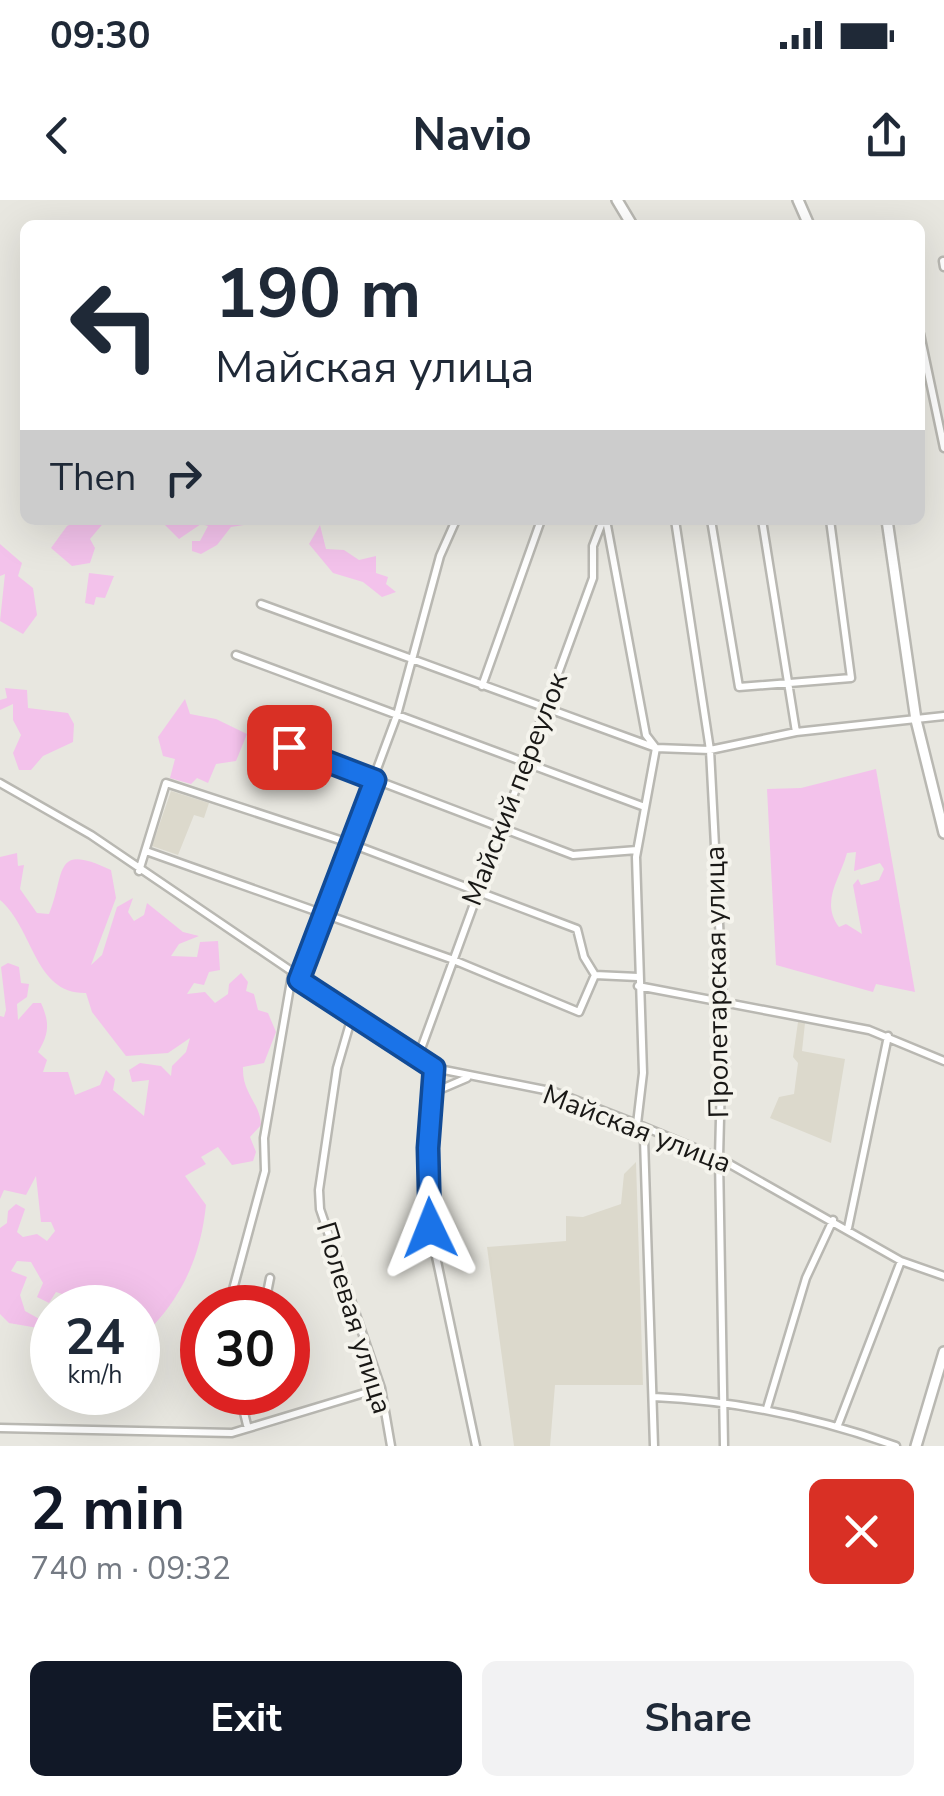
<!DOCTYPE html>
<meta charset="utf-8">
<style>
:root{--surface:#fff;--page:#f2f2f3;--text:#1f2937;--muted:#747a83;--accent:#111827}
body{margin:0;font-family:"Nunito Sans",sans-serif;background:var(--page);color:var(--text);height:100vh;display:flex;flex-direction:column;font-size:38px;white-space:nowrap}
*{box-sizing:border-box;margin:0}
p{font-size:32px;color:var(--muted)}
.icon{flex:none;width:55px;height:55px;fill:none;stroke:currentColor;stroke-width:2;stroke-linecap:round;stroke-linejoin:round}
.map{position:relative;height:1246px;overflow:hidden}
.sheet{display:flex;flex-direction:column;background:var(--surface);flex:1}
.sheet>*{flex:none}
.guide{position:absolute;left:20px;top:20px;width:905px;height:305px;border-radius:15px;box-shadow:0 10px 40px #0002;background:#fff;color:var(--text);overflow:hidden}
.speed{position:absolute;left:30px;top:1085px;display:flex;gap:20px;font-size:50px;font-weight:700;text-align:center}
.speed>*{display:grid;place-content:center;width:130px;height:130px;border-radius:50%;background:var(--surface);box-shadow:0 10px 40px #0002;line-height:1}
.speed small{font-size:25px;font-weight:400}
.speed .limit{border:15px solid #d22;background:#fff;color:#111}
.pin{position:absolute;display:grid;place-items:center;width:85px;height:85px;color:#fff;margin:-42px;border-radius:20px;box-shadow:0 5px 15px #0006}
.me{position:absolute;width:110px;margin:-55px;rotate:358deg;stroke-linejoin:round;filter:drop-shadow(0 0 8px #0008)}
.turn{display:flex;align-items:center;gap:35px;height:210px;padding:0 30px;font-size:45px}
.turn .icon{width:130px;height:130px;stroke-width:2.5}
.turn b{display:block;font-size:70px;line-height:85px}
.then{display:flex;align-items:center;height:95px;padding:0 30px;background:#0003;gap:20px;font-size:38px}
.round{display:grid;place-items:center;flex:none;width:105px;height:105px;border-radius:15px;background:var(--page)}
.summary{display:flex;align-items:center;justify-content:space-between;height:170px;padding:0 30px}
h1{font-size:60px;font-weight:700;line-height:75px;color:var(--accent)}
.button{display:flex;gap:20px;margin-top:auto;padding:20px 30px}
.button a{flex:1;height:115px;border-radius:15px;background:var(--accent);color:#fff;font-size:40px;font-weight:700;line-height:115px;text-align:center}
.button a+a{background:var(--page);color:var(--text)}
.status{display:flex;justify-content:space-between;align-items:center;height:70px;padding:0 50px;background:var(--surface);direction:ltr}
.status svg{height:28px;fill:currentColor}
header{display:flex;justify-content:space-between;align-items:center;height:130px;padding:0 30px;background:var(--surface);font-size:45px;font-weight:700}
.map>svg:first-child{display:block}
.built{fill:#dcd9cc}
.green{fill:#f3c2eb;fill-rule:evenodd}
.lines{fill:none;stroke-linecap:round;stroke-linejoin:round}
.street-casing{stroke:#b9b8b2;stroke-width:11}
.secondary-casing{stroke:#b9b8b2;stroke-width:14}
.street{stroke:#fff;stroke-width:6}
.secondary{stroke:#fff;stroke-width:9}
.route-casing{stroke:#114b97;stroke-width:25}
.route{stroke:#1a73e8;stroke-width:18}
.labels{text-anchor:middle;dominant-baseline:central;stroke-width:8;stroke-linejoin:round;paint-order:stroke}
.street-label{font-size:28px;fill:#191816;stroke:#f5f4ed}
</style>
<div class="status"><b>09:30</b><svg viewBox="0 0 49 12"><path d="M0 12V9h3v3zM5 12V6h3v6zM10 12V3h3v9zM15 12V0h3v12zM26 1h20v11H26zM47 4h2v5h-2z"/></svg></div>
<header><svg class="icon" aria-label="back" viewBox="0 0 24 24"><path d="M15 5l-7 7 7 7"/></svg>Navio<svg class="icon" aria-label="share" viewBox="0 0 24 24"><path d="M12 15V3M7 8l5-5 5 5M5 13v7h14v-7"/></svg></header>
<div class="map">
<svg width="944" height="1246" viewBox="0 0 944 1246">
<rect width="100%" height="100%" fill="#e8e7e0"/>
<path class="built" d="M171,591L209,603L204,618L194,615L178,655L152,646Z
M798,822L805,823L802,851L845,859L831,943L770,918L779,897L794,894L798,863L793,857Z
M636,962L643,1185H555L550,1246H514L487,1047L566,1041V1016L583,1017L621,1004L624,974Z"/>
<path class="green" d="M80,320H106L90,339L95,348L90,363L72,366L51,348L67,326Z
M160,320H276L231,327L217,345L201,354L192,351V341H200L208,326L201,324L179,339Z
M320,325L326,349L344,350L359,360L376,356V373L388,377L386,384L396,392L382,397L363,382L333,373L309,344Z
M0,344L22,363L18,376L33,388L37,415L23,434L0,421L5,374L0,376Z
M89,373L114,376L105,398L96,397L94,405L85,403Z
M5,488L27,490L28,508L68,513L74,524L73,542L43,556L31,570H19L13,553L21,535L13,520V504L0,510V500L7,498Z
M185,499L190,514L216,519L247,534L236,561L216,564L208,583L197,578L191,584L170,578L175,559L163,556L158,537Z
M876,569L915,792L876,784L873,792L776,765L767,589L801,588ZM856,652L854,671L880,663L884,669L879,680L861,685L858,679L853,685L862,734L846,724L839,727C820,702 840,679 847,653Z
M17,653L18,666L24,665L20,689L37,713L49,714C66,673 52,642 111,670L116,698L91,765L102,755L117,707L133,698L128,712L134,721L144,715L147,703L183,732L199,736L179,744L171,756L197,757L200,742L218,741L220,770L209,772L204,785L194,783L187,794L205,792L215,803L228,794L229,784L241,773L248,782L246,791L254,794L258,810L268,813L276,832L264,863L243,867C242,894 260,902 261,925L250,937L256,952L253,961L232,965L218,947L201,957L206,964L185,976L206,1005C201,1053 185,1091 153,1126L138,1123V1108L67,1107L65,1095L56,1092L49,1103L37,1097L43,1083L31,1062L17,1061L11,1071L27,1077L20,1095L25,1111L43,1121L38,1128L9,1123L0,1114V1028L7,1023L8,1011L16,1004L25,1009L17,1032L23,1037L37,1034L47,1041L55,1031L51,1022H41L36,976L26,995L4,990L0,999V816L4,817L6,810L1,767L8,763L19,767L21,783L29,784L27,797L17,804L18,820L33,803H41C50,823 49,834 38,852L47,860L43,872H68L75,895L100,885L106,870L115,879L113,890L144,916L149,880L132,882L129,870L140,863L161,866L171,876L172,866L186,852L190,838L168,853L126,856L92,812L86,793C34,794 34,729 0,700V657Z"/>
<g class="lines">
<g class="street-casing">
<path id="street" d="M943,61L944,67
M920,134L944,248
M606,320L646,535L656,548L636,657L643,873L637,924L644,939L654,1246
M675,320L710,550L723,800L719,958L724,1246
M711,320L739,487L851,478L830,320
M762,320L796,532
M261,404L656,548L710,550L796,532L944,516
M236,455L642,606
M482,486L541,320
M260,536L573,655L637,650
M0,583L91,635L434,868L555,892L637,924L719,958L901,1061L944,1076
M146,651L451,759L579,812L595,775
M139,671L166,583L349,643L577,729L584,757L595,775L638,777
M299,779L397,515L440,356L456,320
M638,786L869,830L944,861
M353,813L337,868L319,990L320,1009L381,1188L391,1246
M418,857L593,378V346L603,320
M434,868L428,948L430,1028L476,1246
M432,893L467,878
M848,1028L888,836
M228,1108L265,971L264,938L292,775
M264,1108L270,1078
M239,1192L247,1225
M654,1197C739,1201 816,1217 896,1246
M767,1208L806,1078L833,1020
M838,1225L901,1061
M0,1228L232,1233L381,1188"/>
</g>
<g class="secondary-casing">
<path id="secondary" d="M617,0L632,25
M798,0L809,25
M887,320L916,520L944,633
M916,1246L944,1152"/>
</g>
<use href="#street" class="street"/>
<use href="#secondary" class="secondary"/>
</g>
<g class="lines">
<g class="route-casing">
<path id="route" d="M289,547L375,580L299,780L434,868L428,948L430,1028"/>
</g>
<use href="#route" class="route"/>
</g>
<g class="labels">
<g class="street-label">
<text transform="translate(515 589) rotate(-69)">Майский переулок</text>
<text transform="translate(717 782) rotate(-91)">Пролетарская улица</text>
<text transform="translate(637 929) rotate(21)">Майская улица</text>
<text transform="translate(354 1118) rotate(73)">Полевая улица</text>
</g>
</g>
</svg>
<div class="speed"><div>24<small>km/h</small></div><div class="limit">30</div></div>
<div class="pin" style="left:289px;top:547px;background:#d93025"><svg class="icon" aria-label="arrive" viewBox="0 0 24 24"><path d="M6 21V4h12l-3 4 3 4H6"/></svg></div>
<svg class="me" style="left:430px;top:1028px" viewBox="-20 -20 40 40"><path d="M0-17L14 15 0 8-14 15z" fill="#1a73e8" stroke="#fff" stroke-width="4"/></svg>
<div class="guide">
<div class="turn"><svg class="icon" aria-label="left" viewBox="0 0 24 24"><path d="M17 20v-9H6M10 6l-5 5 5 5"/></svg><div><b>190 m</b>Майская улица</div></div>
<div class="then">Then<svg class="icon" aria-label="right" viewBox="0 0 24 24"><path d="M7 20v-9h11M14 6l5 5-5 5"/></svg></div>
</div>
</div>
<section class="sheet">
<div class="summary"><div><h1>2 min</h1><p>740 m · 09:32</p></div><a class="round" style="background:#d93025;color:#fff"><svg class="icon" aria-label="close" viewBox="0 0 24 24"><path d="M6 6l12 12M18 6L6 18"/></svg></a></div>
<div class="button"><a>Exit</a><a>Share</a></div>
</section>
